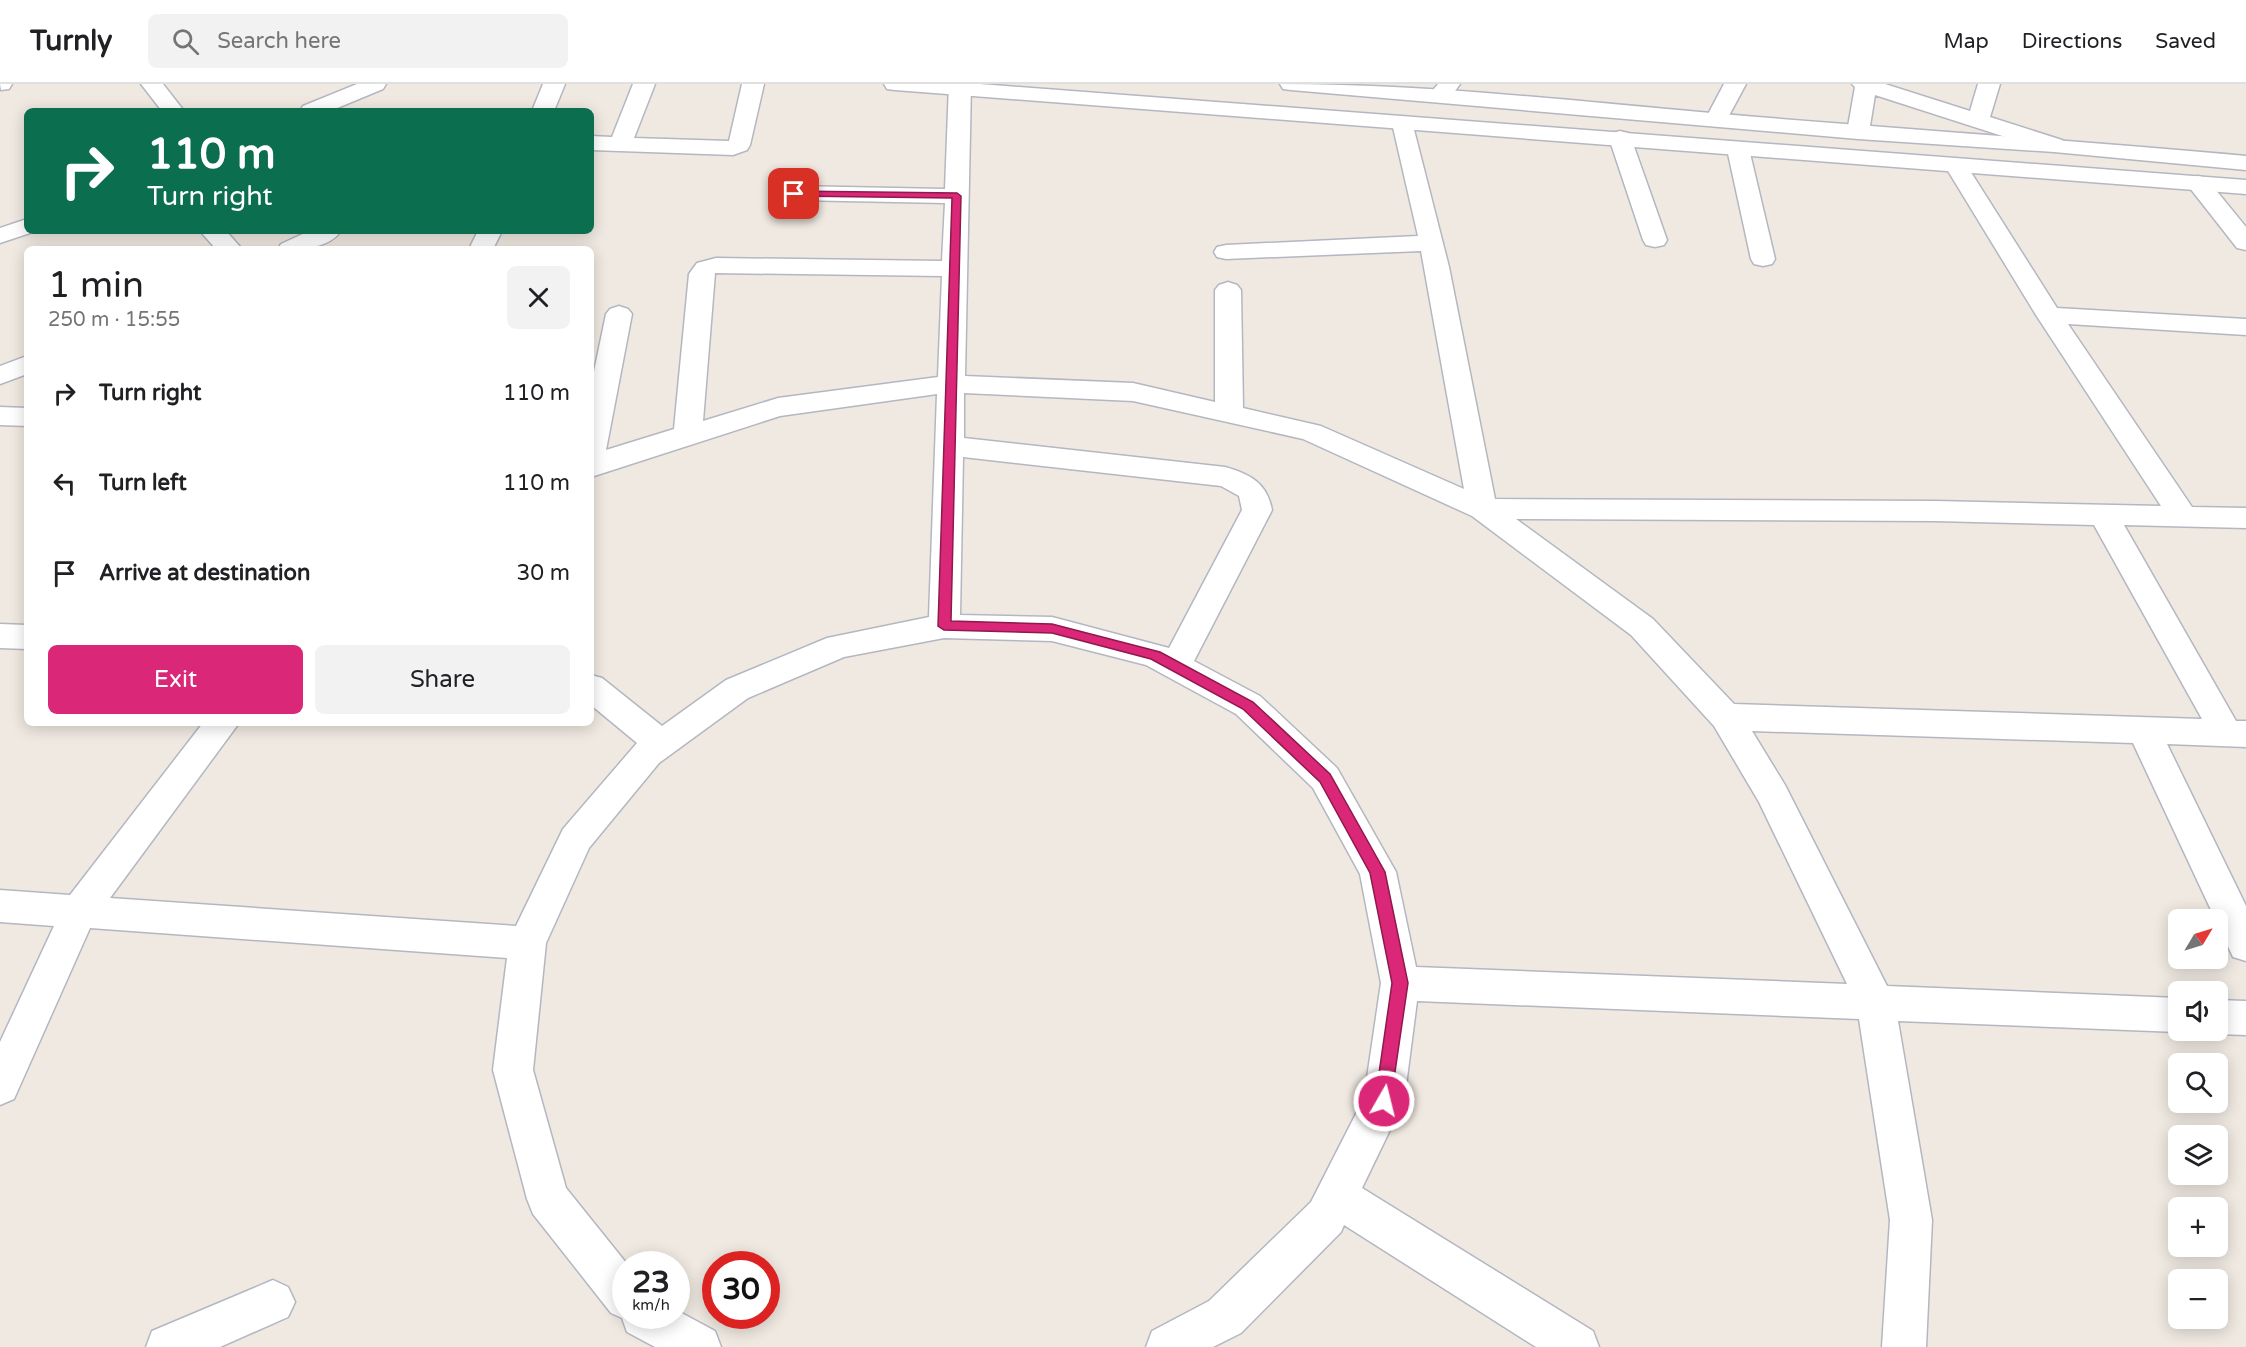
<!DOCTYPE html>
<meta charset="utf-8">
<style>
:root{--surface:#fff;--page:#f2f2f2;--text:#202124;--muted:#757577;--line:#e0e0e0;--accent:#db2777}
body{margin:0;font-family:"Varela Round",sans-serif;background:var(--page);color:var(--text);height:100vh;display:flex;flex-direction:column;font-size:22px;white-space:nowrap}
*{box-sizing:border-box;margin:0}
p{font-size:20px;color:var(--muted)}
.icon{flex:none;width:33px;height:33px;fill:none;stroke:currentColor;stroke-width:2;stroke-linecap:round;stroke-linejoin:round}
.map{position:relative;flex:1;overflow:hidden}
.drawer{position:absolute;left:24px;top:162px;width:570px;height:480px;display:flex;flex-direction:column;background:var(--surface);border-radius:9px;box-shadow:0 3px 15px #0003}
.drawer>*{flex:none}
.top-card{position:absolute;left:24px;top:24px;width:570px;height:126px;border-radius:9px;box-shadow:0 3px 15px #0003;background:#0b6e4f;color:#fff;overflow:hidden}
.needle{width:39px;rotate:52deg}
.fabs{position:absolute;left:2168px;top:825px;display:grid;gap:12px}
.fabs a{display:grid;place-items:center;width:60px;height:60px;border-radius:9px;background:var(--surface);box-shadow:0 3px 15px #0003;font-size:30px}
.speed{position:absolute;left:612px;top:1167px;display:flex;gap:12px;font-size:30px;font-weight:700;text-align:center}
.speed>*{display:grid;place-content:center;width:78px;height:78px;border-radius:50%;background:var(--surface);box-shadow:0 3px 15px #0003;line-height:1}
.speed small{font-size:15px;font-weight:400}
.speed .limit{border:9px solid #d22;background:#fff;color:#111}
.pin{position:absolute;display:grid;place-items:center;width:51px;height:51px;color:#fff;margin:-26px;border-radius:12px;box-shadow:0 3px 9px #0006}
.me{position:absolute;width:66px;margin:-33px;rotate:8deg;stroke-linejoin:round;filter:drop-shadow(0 0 4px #0008)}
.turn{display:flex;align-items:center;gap:21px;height:126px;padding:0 24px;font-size:27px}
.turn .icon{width:78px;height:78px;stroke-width:2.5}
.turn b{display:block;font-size:42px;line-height:51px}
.round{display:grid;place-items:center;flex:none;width:63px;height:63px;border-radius:9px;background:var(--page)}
.head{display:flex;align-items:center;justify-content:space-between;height:102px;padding:0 24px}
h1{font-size:36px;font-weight:600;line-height:45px}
.action{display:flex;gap:12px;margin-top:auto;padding:12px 24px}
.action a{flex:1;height:69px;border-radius:9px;background:var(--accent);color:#fff;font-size:24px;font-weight:600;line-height:69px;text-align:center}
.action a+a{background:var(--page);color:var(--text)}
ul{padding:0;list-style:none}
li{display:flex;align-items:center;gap:18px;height:90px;padding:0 24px}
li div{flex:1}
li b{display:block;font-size:22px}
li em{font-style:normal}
header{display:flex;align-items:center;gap:36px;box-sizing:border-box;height:84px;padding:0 30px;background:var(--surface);border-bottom:2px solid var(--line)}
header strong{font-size:28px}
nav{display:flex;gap:33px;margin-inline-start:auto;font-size:21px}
.search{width:420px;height:54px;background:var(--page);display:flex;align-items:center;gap:15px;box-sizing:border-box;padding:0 21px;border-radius:9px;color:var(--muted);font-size:22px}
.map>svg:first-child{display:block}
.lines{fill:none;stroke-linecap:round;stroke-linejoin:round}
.minor-casing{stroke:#b4b7c1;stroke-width:3}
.tertiary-casing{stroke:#b4b7c1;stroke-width:3}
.minor{fill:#fff;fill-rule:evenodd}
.tertiary{fill:#fff;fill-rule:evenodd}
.route{fill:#db2777;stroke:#8e194d;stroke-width:1.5}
</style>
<header>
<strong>Turnly</strong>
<div class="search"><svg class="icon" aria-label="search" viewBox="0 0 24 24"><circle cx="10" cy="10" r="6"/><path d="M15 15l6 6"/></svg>Search here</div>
<nav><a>Map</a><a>Directions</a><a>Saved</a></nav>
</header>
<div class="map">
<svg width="2246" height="1263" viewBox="0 0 2246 1263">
<rect width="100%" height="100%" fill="#efe9e1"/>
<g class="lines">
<g class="minor-casing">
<path id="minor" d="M0,0H12L9,5L1,6Z
M141,0H163L184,27H162Z
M357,0H386L383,5L330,27H300L303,22Z
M543,0H565L554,27H532Z
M633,0H655L634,54L729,57L742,0H764L750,61L747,66L733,71L591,66V52L612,53Z
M949,0H971L965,292L1133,299L1215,318V206L1219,201L1228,198L1237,201L1241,206L1243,324L1321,342L1464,405L1421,167L1226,175L1217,173L1214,168L1217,163L1226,161L1418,152L1392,39L1395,34H1411L1449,183L1495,415L1935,417L2161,422L2036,231L1945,82L1948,77H1964L1967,82L2057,224L2246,235V251L2068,240L2192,423L2246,424V444L2124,441L2236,637H2246V663L2167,660L2246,822V877L2233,873L2133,659L1752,647L1785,701L1887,902L2178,914V946H2183L2178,948L1898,937L1932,1136L1926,1263H1882L1890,1136L1859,935L1417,917L1404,1017L1362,1104L1593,1247L1599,1263H1536L1344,1141L1341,1148L1241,1249L1213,1263H1146L1152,1247L1209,1217L1311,1118L1364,1014L1381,899L1360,790L1313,704L1236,630L1146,581L1052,557L944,554L844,573L748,614L659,679L589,764L546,859L533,986L566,1104L627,1180L626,1232H676V1226L715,1247L721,1263H655L627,1248L622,1234L611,1229L533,1130L527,1115L493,986L507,874L90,844L14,1015L0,1021V958L54,842L0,838V806L70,811L203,639H239L110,814L516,842L563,745L637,659L591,621V591L602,594L662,642L726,596L827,554L929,533L937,310L780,332L591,393V302L606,230L610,225L619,222L628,225L632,230L606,366L674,345L689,190L697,179L716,174L942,177L945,119L794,116L786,114L782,109L786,104L794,102L945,105ZM715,189L942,192L938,293L778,314L703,337ZM964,309L1133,317L1303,355L1472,432L1631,551L1714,642L1759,718L1847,900L1416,883L1396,788L1337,684L1260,612L1194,577L1272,426C1267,399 1250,390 1225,383L964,354ZM963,373L1221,402L1239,412L1242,426L1169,564L1052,533L960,531ZM1516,435L1935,437L2094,441L2202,635L1734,620L1653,535Z
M1438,0H1460C1452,12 1446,20 1431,17L1428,12Z
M1724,0H1746L1725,39H1709L1706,34Z
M1852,0H1885L1970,27L1978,0H2000L1990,33L2062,56L2065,61L2062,66H2046L1875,11L1869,48L1866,53H1850L1847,48L1855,3Z
M1620,47L1628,49L1631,54L1667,156L1664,161L1655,163L1646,161L1643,156L1609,54L1612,49Z
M1738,58L1746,60L1749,65L1775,175L1772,180L1763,182L1754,180L1751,175L1727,65L1730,60Z
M2198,92L2206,94L2246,143V166L2237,164L2186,99L2190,94Z
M27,135V147H36L0,159V144Z
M200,147H226L242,165H216Z
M309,147H341C328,166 298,165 278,165L281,160Z
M478,147H502L493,165H469Z
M27,272V290L0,300V282Z
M0,323L27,324V342L0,341Z
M0,540L27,541V565L0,564Z
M2217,916L2246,917V951L2217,950L2206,946H2217Z
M273,1196L288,1203L295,1218L288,1233L220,1263H146L152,1247Z"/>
</g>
<g class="tertiary-casing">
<path id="tertiary" d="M884,0H980L2246,96V110L895,6L887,5Z
M1280,0C1428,0 1575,17 1722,30C1897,45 2071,56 2246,72V86L2054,68L1858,55L1291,6L1283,5Z"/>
</g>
<use href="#minor" class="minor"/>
<use href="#tertiary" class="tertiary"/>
</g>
<path class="route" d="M790,107L957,109L961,112L951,537L1052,540L1160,568L1253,618L1330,690L1385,788L1408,899L1390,1022L1384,1024L1378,1022L1375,1017L1392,899L1370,789L1320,698L1243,625L1151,575L1052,549L944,546L938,542L952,114L794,112H790Z"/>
</svg>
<div class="fabs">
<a><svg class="needle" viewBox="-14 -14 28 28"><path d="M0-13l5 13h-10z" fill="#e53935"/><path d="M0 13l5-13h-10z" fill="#757577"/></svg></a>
<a><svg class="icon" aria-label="sound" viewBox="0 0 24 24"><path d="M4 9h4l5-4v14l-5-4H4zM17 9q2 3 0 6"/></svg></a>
<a><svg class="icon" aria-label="search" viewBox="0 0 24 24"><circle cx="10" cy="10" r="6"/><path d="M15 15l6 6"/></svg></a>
<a><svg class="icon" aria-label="layers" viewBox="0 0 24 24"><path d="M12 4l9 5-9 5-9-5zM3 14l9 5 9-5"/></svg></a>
<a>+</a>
<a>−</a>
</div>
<div class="speed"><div>23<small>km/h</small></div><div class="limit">30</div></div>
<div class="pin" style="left:794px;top:110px;background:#d93025"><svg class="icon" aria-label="arrive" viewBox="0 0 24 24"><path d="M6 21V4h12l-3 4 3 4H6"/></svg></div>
<svg class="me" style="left:1384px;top:1017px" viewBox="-20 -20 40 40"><circle r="17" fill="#db2777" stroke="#fff" stroke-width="3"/><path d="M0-11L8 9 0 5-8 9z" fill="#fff"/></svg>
<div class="top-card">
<div class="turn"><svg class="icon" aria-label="right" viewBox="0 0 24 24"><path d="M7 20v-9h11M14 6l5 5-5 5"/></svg><div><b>110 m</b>Turn right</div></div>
</div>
<section class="drawer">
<div class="head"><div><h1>1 min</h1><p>250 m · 15:55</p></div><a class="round"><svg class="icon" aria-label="close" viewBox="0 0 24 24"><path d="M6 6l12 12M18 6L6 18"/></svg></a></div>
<ul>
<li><svg class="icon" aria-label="right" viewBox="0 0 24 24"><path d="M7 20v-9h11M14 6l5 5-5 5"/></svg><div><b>Turn right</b></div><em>110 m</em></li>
<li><svg class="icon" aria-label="left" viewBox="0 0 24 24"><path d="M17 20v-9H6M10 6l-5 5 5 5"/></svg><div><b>Turn left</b></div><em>110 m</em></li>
<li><svg class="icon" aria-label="arrive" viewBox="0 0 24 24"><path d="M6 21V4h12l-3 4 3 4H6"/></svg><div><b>Arrive at destination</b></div><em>30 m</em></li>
</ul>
<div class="action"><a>Exit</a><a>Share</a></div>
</section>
</div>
